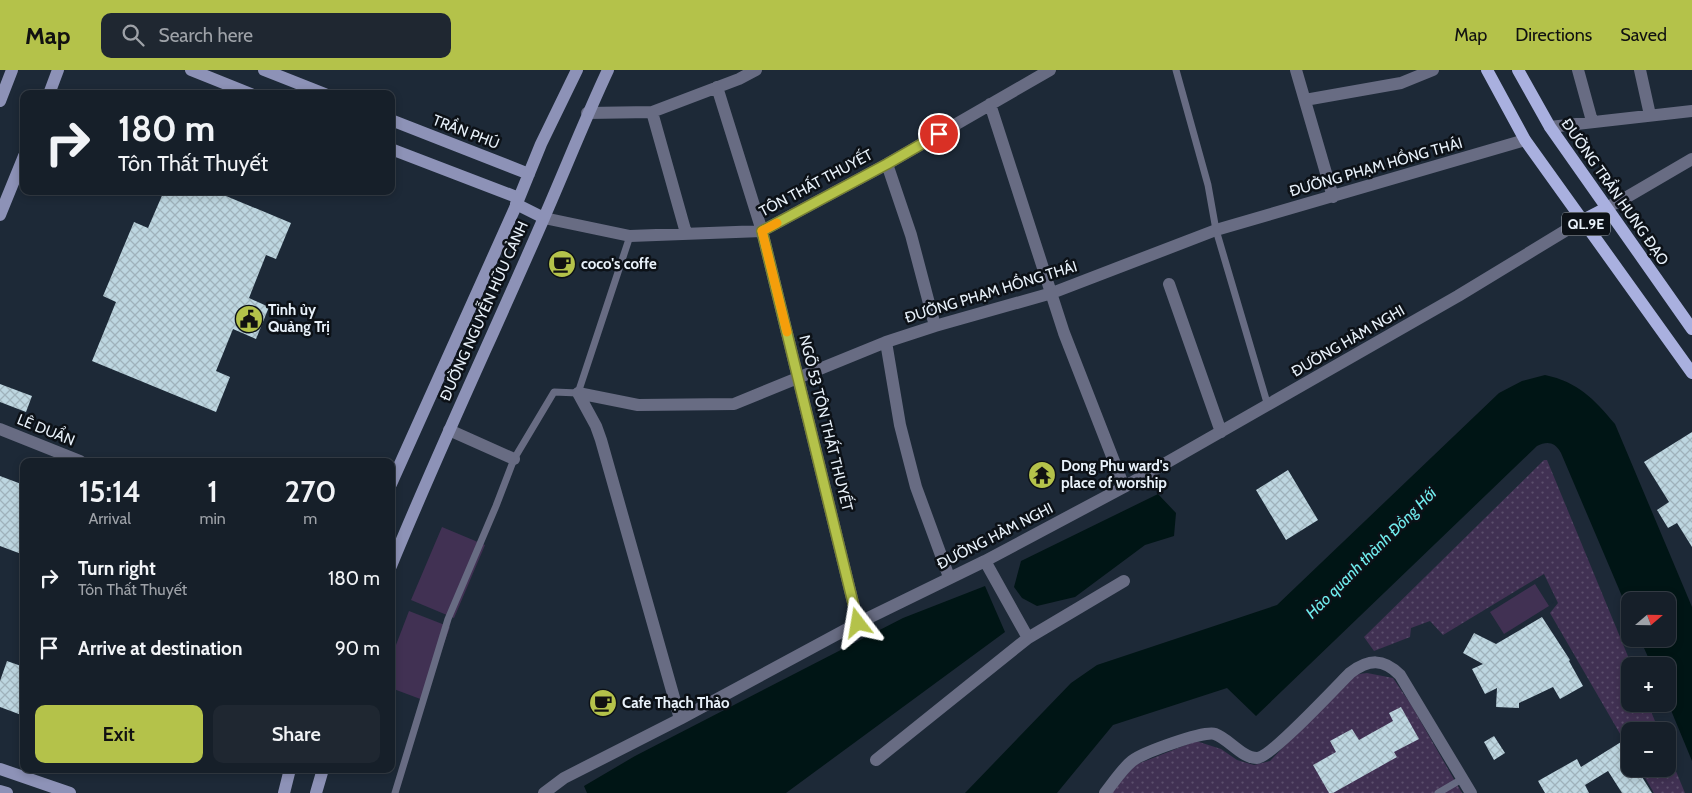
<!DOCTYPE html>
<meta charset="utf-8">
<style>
:root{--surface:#161f29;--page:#1f2731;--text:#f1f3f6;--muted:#9ea2a8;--line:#353d46;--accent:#b4c24a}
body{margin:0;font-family:Cabin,sans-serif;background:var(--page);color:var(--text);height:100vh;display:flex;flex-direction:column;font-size:19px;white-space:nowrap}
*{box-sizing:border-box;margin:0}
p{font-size:16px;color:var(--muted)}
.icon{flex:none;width:28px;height:28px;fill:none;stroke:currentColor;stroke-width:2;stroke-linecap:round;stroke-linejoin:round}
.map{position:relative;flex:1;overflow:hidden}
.drawer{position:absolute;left:20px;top:388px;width:375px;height:315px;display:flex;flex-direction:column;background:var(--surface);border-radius:10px;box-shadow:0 2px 8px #0003,0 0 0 1px var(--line)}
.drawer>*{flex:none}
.top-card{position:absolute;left:20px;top:20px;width:375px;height:105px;border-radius:10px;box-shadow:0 2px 8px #0003,0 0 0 1px var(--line);background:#161f29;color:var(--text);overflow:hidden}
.needle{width:32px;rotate:70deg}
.tools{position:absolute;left:1621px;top:522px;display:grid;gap:10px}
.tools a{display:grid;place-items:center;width:55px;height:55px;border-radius:10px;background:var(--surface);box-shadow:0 2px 8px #0003,0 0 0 1px var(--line);font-size:25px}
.pin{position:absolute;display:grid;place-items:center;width:42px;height:42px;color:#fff;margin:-21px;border:2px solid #fff;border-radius:50%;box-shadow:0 1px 5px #0007}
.me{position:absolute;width:55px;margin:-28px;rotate:346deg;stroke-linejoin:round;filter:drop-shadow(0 0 4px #0008)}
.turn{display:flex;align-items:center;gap:18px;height:105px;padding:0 15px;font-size:22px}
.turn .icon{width:65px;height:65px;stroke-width:2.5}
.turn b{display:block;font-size:35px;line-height:42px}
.eta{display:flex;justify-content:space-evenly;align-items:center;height:85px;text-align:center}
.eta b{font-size:30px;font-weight:600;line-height:35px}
.action{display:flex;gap:10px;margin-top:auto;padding:10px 15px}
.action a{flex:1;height:58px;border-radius:10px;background:var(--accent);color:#111;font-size:20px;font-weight:600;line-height:58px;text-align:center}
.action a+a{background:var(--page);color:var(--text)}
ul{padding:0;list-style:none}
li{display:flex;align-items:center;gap:15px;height:70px;padding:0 15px}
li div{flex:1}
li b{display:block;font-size:19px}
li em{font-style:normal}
header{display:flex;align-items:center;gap:30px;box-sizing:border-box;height:70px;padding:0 25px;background:var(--accent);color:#111}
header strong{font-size:24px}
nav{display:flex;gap:28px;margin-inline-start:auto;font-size:18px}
.search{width:350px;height:45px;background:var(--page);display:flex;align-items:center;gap:12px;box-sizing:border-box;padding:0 18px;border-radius:10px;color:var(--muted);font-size:19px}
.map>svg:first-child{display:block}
.grass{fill:url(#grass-dots)}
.garden{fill:#413153}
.water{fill:#001515}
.building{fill:url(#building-cross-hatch)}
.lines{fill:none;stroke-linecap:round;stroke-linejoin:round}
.lane{stroke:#686c83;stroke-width:7}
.street{stroke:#686c83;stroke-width:12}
.secondary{stroke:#8d92b7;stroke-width:12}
.primary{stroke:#a9b0df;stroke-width:12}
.route-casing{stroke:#757e30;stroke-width:12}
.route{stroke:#b4c24a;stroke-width:9}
.slow{stroke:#f59e0b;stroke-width:9}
.labels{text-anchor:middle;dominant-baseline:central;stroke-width:5;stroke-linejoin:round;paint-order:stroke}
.shield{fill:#0c1117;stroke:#a6aeb6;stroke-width:1}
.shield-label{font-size:14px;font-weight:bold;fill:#e8f1fa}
.street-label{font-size:15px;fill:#e8f1fa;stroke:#0c1117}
.poi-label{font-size:15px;font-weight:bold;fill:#e8f1fa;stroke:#0c1117;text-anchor:start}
.water-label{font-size:16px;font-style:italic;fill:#70ecee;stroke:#0c1117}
</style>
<header>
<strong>Map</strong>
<div class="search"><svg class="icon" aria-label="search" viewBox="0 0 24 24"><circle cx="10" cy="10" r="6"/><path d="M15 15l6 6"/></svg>Search here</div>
<nav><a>Map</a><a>Directions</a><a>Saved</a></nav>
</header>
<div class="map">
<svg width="1692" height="723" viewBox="0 0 1692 723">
<defs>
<pattern id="grass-dots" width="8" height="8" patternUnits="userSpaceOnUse" patternTransform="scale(1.25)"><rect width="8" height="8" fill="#413153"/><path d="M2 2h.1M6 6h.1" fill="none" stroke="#5c4f6d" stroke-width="1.8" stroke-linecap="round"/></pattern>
<pattern id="building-cross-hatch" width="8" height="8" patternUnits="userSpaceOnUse" patternTransform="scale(1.25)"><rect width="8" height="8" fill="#bdd6e0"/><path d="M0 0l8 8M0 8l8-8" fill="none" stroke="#9fb2bb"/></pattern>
</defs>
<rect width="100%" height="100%" fill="#1d2937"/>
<path class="grass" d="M1544,390H1547L1632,596H1630V634H1648L1659,661H1630V681L1550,543L1558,533L1544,504L1443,565L1430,551L1411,558L1410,567L1374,581L1364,567Z
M1367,603L1393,608L1410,633L1462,723H1111L1135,695L1196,671L1221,679L1237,690L1254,695L1270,691L1353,605Z
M1668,682L1685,723H1654L1640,699H1668Z"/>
<path class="garden" d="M442,457L485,475L454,548L411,530Z
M1535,514L1549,536L1504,564L1490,542Z
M409,541L450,557L423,630L391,618V588Z"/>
<path class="water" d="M1545,305C1578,312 1594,329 1615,354L1692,537V691L1668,633V596H1652L1640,569H1668V531H1630V545L1561,383C1555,372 1547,371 1537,376L1256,646L1227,618L1113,655L1057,723H965L1071,613L1097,595L1277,535L1499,323L1522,311Z
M1158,424L1176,443L1174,466L1145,475L1075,527L1037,536L1022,528L1014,517L1021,491Z
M985,516L1005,562L786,723H587L584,716L635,686L903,548Z"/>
<path class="building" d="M164,121H214L291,153L276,189L266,185L249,228L269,237L256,269L233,259L216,301L230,307L216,342L92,291L116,232L103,226L134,152L148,158Z
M0,314L32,326L26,342L0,332Z
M1692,362V477L1677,453L1668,458L1657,440L1669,432L1644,392Z
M1288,400L1318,450L1286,470L1256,420Z
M0,406L24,415V485L0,476Z
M1542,547L1570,590L1569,591L1583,616L1560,629L1553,617L1519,633V638L1496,637L1497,618L1485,624L1472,599L1483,594L1463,583L1474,563L1496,574Z
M7,591L24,597V646L0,637V611Z
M1401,637L1419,669L1394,682L1397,687L1333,723H1329L1313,695L1336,682L1330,671L1352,659L1359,670L1393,651L1389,643Z
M1494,666L1505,683L1494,690L1484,672Z
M1621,672L1630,687V699H1637L1652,723H1622L1608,701L1585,715L1589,723H1545L1538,711L1577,689L1581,697Z"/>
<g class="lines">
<path class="lane" d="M1176,0L1208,115L1216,160L1268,336
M395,723L448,549L496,436L514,389L554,322L578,323L630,166
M1438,723L1462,709"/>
<path class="street" d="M1296,0L1333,127
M1578,0L1592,51
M1640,0L1650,45
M717,17L762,161L858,553
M1305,30L1401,13L1433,0
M990,34L1064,263L1124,417
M652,42L686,163
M587,43L652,42L739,9L756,0
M1550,57L1692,41
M887,94L911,165L935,256
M1606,138L1627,127L1692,89
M544,148L630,166L762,161L887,94L1050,0
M1169,214L1221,362
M886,272L900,355L916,417L949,507
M578,323L638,335L734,334L886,272L935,256L1052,223L1216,160L1525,70
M578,323L596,356L601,370L680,649
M0,359L80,391
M449,360L514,389
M1028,568L1124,511
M876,690L1028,568L985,491
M544,723L564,708L680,649L858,553L985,491L1124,417L1458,226L1583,150
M1105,723C1113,713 1122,699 1132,691C1142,683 1204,660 1215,664C1229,669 1242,688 1257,688C1270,688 1337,616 1350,603C1369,589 1383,588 1400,605L1471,723"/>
<path class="secondary" d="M191,0L251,24
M264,0L325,24
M49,24L58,0
M0,31L12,0
M391,50L529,104
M391,79L519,128
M516,134L544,148
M0,145L24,86
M391,414L515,138L541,74L577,0
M391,496C439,379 493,265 543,150C565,100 585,49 608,0
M0,699L70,723
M0,721L7,723
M284,723L290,699
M316,723L323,699"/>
<path class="primary" d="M1487,0L1525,70L1692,303
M1518,0L1550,57L1692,259
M1583,150L1606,138"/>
</g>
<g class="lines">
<g class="route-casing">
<path id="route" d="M858,553L762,161L887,94L939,64"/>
</g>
<use href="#route" class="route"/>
<path class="slow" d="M777,153L762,161L787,262"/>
</g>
<defs>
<g id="cafe-disc" transform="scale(1.4375)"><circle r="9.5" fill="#b4c24a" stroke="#0c1117"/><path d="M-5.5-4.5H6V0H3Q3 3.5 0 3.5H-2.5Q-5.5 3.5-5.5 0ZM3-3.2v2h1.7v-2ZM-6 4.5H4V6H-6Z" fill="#111"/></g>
<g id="civic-disc" transform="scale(1.4375)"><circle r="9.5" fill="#b4c24a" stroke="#0c1117"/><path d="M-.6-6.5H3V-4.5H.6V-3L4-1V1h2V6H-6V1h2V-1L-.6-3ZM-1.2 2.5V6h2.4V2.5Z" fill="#111"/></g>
<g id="temple-disc" transform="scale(1.4375)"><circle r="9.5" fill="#b4c24a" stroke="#0c1117"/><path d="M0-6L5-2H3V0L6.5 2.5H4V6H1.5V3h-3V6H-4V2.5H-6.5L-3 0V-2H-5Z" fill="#111"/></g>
</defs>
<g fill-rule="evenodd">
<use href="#cafe-disc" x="562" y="194"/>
<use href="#civic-disc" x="249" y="249"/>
<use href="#temple-disc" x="1042" y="405"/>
<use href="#cafe-disc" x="603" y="633"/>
</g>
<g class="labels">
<rect class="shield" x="1562" y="142.5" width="48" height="23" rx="4"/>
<g class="shield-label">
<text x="1586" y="154">QL.9E</text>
</g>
<g class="street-label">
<text transform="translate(466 62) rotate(21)">TRẦN PHÚ</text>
<text transform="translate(1376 97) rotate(-16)">ĐƯỜNG PHẠM HỒNG THÁI</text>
<text transform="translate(816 113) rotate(-28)">TÔN THẤT THUYẾT</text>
<text transform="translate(1615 122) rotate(55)">ĐƯỜNG TRẦN HƯNG ĐẠO</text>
<text transform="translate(991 222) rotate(-17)">ĐƯỜNG PHẠM HỒNG THÁI</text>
<text transform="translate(484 241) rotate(-66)">ĐƯỜNG NGUYỄN HỮU CẢNH</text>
<text transform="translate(1348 271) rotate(-30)">ĐƯỜNG HÀM NGHI</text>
<text transform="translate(826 353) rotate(76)">NGÕ 53 TÔN THẤT THUYẾT</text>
<text transform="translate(46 360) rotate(22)">LÊ DUẨN</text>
<text transform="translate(995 466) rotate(-27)">ĐƯỜNG HÀM NGHI</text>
</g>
<g class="poi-label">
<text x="581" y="194">coco's coffe</text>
<text x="268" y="240">Tỉnh ủy<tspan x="268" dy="17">Quảng Trị</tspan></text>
<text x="1061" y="396">Dong Phu ward's<tspan x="1061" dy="17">place of worship</tspan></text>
<text x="622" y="633">Cafe Thạch Thảo</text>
</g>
<g class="water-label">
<text transform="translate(1371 483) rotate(-45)">Hào quanh thành Đồng Hới</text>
</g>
</g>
</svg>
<div class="tools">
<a><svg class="needle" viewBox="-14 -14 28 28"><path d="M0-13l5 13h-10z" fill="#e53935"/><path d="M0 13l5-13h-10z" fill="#9ea2a8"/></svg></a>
<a>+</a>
<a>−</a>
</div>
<div class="pin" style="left:939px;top:64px;background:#d93025"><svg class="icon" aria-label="arrive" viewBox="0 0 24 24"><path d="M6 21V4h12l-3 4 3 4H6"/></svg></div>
<svg class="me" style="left:858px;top:553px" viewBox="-20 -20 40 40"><path d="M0-17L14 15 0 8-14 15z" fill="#b4c24a" stroke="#fff" stroke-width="4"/></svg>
<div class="top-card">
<div class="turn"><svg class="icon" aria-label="right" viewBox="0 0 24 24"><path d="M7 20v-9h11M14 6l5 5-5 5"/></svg><div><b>180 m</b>Tôn Thất Thuyết</div></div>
</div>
<section class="drawer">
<div class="eta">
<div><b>15:14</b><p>Arrival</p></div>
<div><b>1</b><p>min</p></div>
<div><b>270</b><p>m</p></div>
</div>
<ul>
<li><svg class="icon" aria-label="right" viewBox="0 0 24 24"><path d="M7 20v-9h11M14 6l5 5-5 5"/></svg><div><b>Turn right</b><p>Tôn Thất Thuyết</p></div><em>180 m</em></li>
<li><svg class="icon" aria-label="arrive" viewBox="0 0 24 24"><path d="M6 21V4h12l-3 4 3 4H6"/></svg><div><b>Arrive at destination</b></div><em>90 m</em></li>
</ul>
<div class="action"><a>Exit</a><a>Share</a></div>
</section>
</div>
